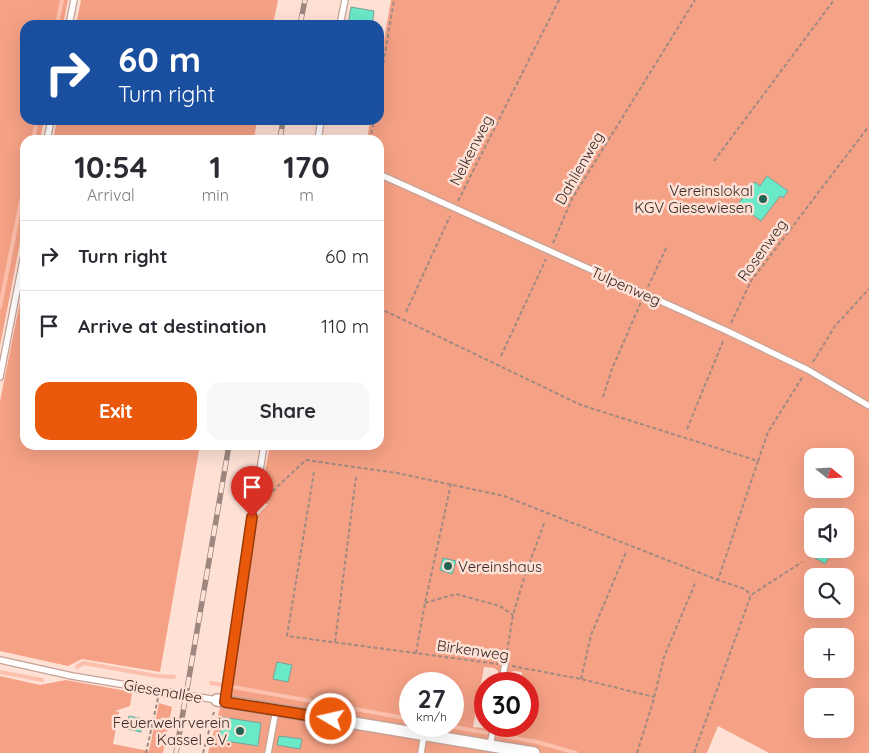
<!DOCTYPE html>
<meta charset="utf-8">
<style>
:root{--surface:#fff;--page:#f7f7f7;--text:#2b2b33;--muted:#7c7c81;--line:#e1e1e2;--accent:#ea580c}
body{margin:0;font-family:Quicksand,sans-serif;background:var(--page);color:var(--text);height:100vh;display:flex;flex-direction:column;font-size:19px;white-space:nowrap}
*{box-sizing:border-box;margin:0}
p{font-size:16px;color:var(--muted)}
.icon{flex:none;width:28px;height:28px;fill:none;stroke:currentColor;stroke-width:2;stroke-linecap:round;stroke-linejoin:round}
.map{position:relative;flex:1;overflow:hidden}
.sheet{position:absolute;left:20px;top:135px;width:364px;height:315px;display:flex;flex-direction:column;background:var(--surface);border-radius:15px;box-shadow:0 5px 20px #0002}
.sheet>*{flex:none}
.guide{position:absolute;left:20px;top:20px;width:364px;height:105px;border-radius:15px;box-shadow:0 5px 20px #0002;background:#1a4fa0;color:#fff;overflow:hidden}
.needle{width:32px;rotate:108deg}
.buttons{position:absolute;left:804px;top:448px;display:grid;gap:10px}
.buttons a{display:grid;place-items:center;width:50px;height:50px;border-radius:10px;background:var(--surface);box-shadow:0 5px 20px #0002;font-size:25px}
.speed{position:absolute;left:399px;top:672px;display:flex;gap:10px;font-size:25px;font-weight:700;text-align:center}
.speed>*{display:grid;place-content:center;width:65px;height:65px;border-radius:50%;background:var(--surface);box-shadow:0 5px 20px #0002;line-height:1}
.speed small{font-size:12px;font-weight:400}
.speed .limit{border:8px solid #d22;background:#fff;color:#111}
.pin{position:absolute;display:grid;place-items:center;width:42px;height:42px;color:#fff;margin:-51px -21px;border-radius:50% 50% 50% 0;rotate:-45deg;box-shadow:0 0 5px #0007}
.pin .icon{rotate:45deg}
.me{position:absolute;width:55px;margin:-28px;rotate:279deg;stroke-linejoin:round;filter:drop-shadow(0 0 4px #0008)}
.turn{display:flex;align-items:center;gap:18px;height:105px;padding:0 15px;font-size:22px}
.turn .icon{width:65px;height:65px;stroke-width:2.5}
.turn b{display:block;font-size:35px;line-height:42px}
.eta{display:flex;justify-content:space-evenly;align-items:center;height:85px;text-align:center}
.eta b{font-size:30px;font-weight:700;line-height:35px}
.cta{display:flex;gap:10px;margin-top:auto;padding:10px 15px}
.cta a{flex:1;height:58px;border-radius:15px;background:var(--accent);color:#fff;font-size:20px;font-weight:700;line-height:58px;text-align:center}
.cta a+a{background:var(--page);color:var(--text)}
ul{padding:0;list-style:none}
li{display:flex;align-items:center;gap:15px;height:70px;padding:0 15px;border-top:1px solid var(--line)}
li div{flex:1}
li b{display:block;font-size:19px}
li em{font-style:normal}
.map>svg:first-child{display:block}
.green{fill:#f5a185;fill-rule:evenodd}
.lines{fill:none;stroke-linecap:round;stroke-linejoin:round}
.stream{stroke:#fcc0ac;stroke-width:4}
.building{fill:#6ae9c8;stroke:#7aa094}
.lane-casing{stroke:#c6a295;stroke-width:8}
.street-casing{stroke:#c6a295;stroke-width:14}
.path{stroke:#a08a82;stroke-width:2;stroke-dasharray:4 2.5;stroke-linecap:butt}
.lane{stroke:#fff;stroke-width:5.5}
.street{stroke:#fff;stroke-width:11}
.rail-casing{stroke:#9d877f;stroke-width:5.5}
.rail{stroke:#fee0d5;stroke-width:4;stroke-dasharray:11;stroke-linecap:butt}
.route-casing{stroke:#983908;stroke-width:12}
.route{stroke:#ea580c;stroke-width:9}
.poi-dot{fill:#226454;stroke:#fee0d5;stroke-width:2}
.labels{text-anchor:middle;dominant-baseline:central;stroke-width:5;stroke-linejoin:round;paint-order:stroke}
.street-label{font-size:15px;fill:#392b26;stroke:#fee0d5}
.poi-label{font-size:15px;fill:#392b26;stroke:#fee0d5;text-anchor:end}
</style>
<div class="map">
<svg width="869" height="753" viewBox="0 0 869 753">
<rect width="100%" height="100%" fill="#fee0d5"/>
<path class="green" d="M0,0H68L63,25H25V120H44L40,140H25V217L0,346Z
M81,0H278L273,25H76Z
M391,0H869V753H769L718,726L707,753H208L220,708L222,682L232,685L257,516L268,504L259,502L270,445H379V140H367L370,120H379V70ZM812,456H845V489H812ZM812,516H845V549H812ZM812,576H845V609H812ZM812,636H845V669H812ZM484,667L494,668L498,671L497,682L506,684L509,673L514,671L522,672L521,684H528V726H514L513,731L473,727ZM410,684H452V726H410ZM812,696H845V729H812Z
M57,120H257L254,140H53Z
M25,277V445H200L160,672L82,659L68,666L0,651V401Z
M0,676L40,685L66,680L132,692L130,706L115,711L119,712L113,744L149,751L159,703L172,707L163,753H0Z"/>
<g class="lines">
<path class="stream" d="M57,25L62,0
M33,140L37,120
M0,307L25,181
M77,667L83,663L157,676L174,677
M0,672L42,680
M211,683L410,719
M449,726L537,742L576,753"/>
</g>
<path class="building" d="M351,7L374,11L372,25H348Z
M767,176L788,191L783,198L780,196L761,221L738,204L755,182L760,186Z
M814,549H826L832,553L825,564L810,555Z
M443,558L456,561L452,574L440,570Z
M277,662L292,665L288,682L273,679Z
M129,716L143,719L141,732L127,729Z
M222,717L261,723L258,746L219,740Z
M279,736L302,739L300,749L277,745Z"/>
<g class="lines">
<g class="lane-casing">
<path id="lane" d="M69,25L74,0
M340,25L345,0
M47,140L51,120
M318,140L321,120
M379,174L727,331L808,370L869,406
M0,377L25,250
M0,660L72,676L217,700
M501,684L505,665
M225,701L238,606L264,445
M490,745L494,726
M268,753L276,710
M421,753L424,734"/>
</g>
<g class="street-casing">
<path id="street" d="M217,700L534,753"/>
</g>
<path class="path" d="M379,89L394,0
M370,140L374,120
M714,161L834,0
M458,201L559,0
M553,243L572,199L695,0
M648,287L667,246
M379,308L581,405L758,461L718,580
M406,312L450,216
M731,323L751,281L869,126
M501,356L546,259
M813,362L835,326L869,289
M603,397L612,369L641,302
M687,429L724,339
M758,461L768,432L803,376
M314,472L287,636L498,664
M263,500L306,460L397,473L504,496L718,580L745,589L751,595
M425,603L456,594L500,606L513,615
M335,642L356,477
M416,653L425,603L451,484
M506,658L513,615L525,575L545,521
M512,666L581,679L654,697
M581,679L591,635L626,552
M146,753L158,698
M203,753L214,712
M637,753L653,702L664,657L696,581
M694,753L751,595L802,562"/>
<use href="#lane" class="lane"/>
<use href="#street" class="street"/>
<g class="rail-casing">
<path id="rail" d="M300,25L305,0
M280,140L283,120
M176,753L229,445"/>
</g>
<use href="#rail" class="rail"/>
</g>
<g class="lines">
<g class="route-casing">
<path id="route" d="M252,517L225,702L331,719"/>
</g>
<use href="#route" class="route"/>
</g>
<g class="poi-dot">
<circle cx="763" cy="199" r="5"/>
<circle cx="448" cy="566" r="5"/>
<circle cx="240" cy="731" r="5"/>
</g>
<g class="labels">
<g class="street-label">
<text transform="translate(471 150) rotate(-63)">Nelkenweg</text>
<text transform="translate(579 168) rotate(-60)">Dahlienweg</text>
<text transform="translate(762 250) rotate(-54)">Rosenweg</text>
<text transform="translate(626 286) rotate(24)">Tulpenweg</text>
<text transform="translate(473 650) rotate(8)">Birkenweg</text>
<text transform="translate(163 691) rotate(10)">Giesenallee</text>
</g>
<g class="poi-label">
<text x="753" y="190">Vereinslokal<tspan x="753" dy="17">KGV Giesewiesen</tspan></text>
<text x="458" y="566" text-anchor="start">Vereinshaus</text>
<text x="230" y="722">Feuerwehrverein<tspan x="230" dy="17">Kassel e.V.</tspan></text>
</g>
</g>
</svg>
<div class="buttons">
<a><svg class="needle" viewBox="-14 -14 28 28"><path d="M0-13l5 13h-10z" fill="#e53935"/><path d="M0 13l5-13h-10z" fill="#7c7c81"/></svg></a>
<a><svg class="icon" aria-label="sound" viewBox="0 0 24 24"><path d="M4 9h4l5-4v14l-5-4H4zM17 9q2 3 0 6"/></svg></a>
<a><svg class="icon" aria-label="search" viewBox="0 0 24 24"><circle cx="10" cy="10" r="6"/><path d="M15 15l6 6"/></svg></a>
<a>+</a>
<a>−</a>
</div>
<div class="speed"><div>27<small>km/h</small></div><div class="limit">30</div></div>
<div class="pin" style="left:252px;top:517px;background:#d93025"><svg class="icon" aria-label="arrive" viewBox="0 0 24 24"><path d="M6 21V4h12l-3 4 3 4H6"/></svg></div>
<svg class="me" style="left:331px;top:719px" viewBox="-20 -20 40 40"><circle r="17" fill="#ea580c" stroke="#fff" stroke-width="3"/><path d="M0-11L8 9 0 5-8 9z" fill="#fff"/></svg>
<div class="guide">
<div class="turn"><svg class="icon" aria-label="right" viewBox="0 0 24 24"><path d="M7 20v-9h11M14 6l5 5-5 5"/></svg><div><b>60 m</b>Turn right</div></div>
</div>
<section class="sheet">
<div class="eta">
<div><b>10:54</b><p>Arrival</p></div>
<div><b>1</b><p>min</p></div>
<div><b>170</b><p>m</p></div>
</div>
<ul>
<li><svg class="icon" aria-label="right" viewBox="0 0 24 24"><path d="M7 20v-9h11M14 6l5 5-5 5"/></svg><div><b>Turn right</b></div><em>60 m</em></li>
<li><svg class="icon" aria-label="arrive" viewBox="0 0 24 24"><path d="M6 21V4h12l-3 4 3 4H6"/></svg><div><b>Arrive at destination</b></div><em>110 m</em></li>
</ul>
<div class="cta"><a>Exit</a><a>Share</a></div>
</section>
</div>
